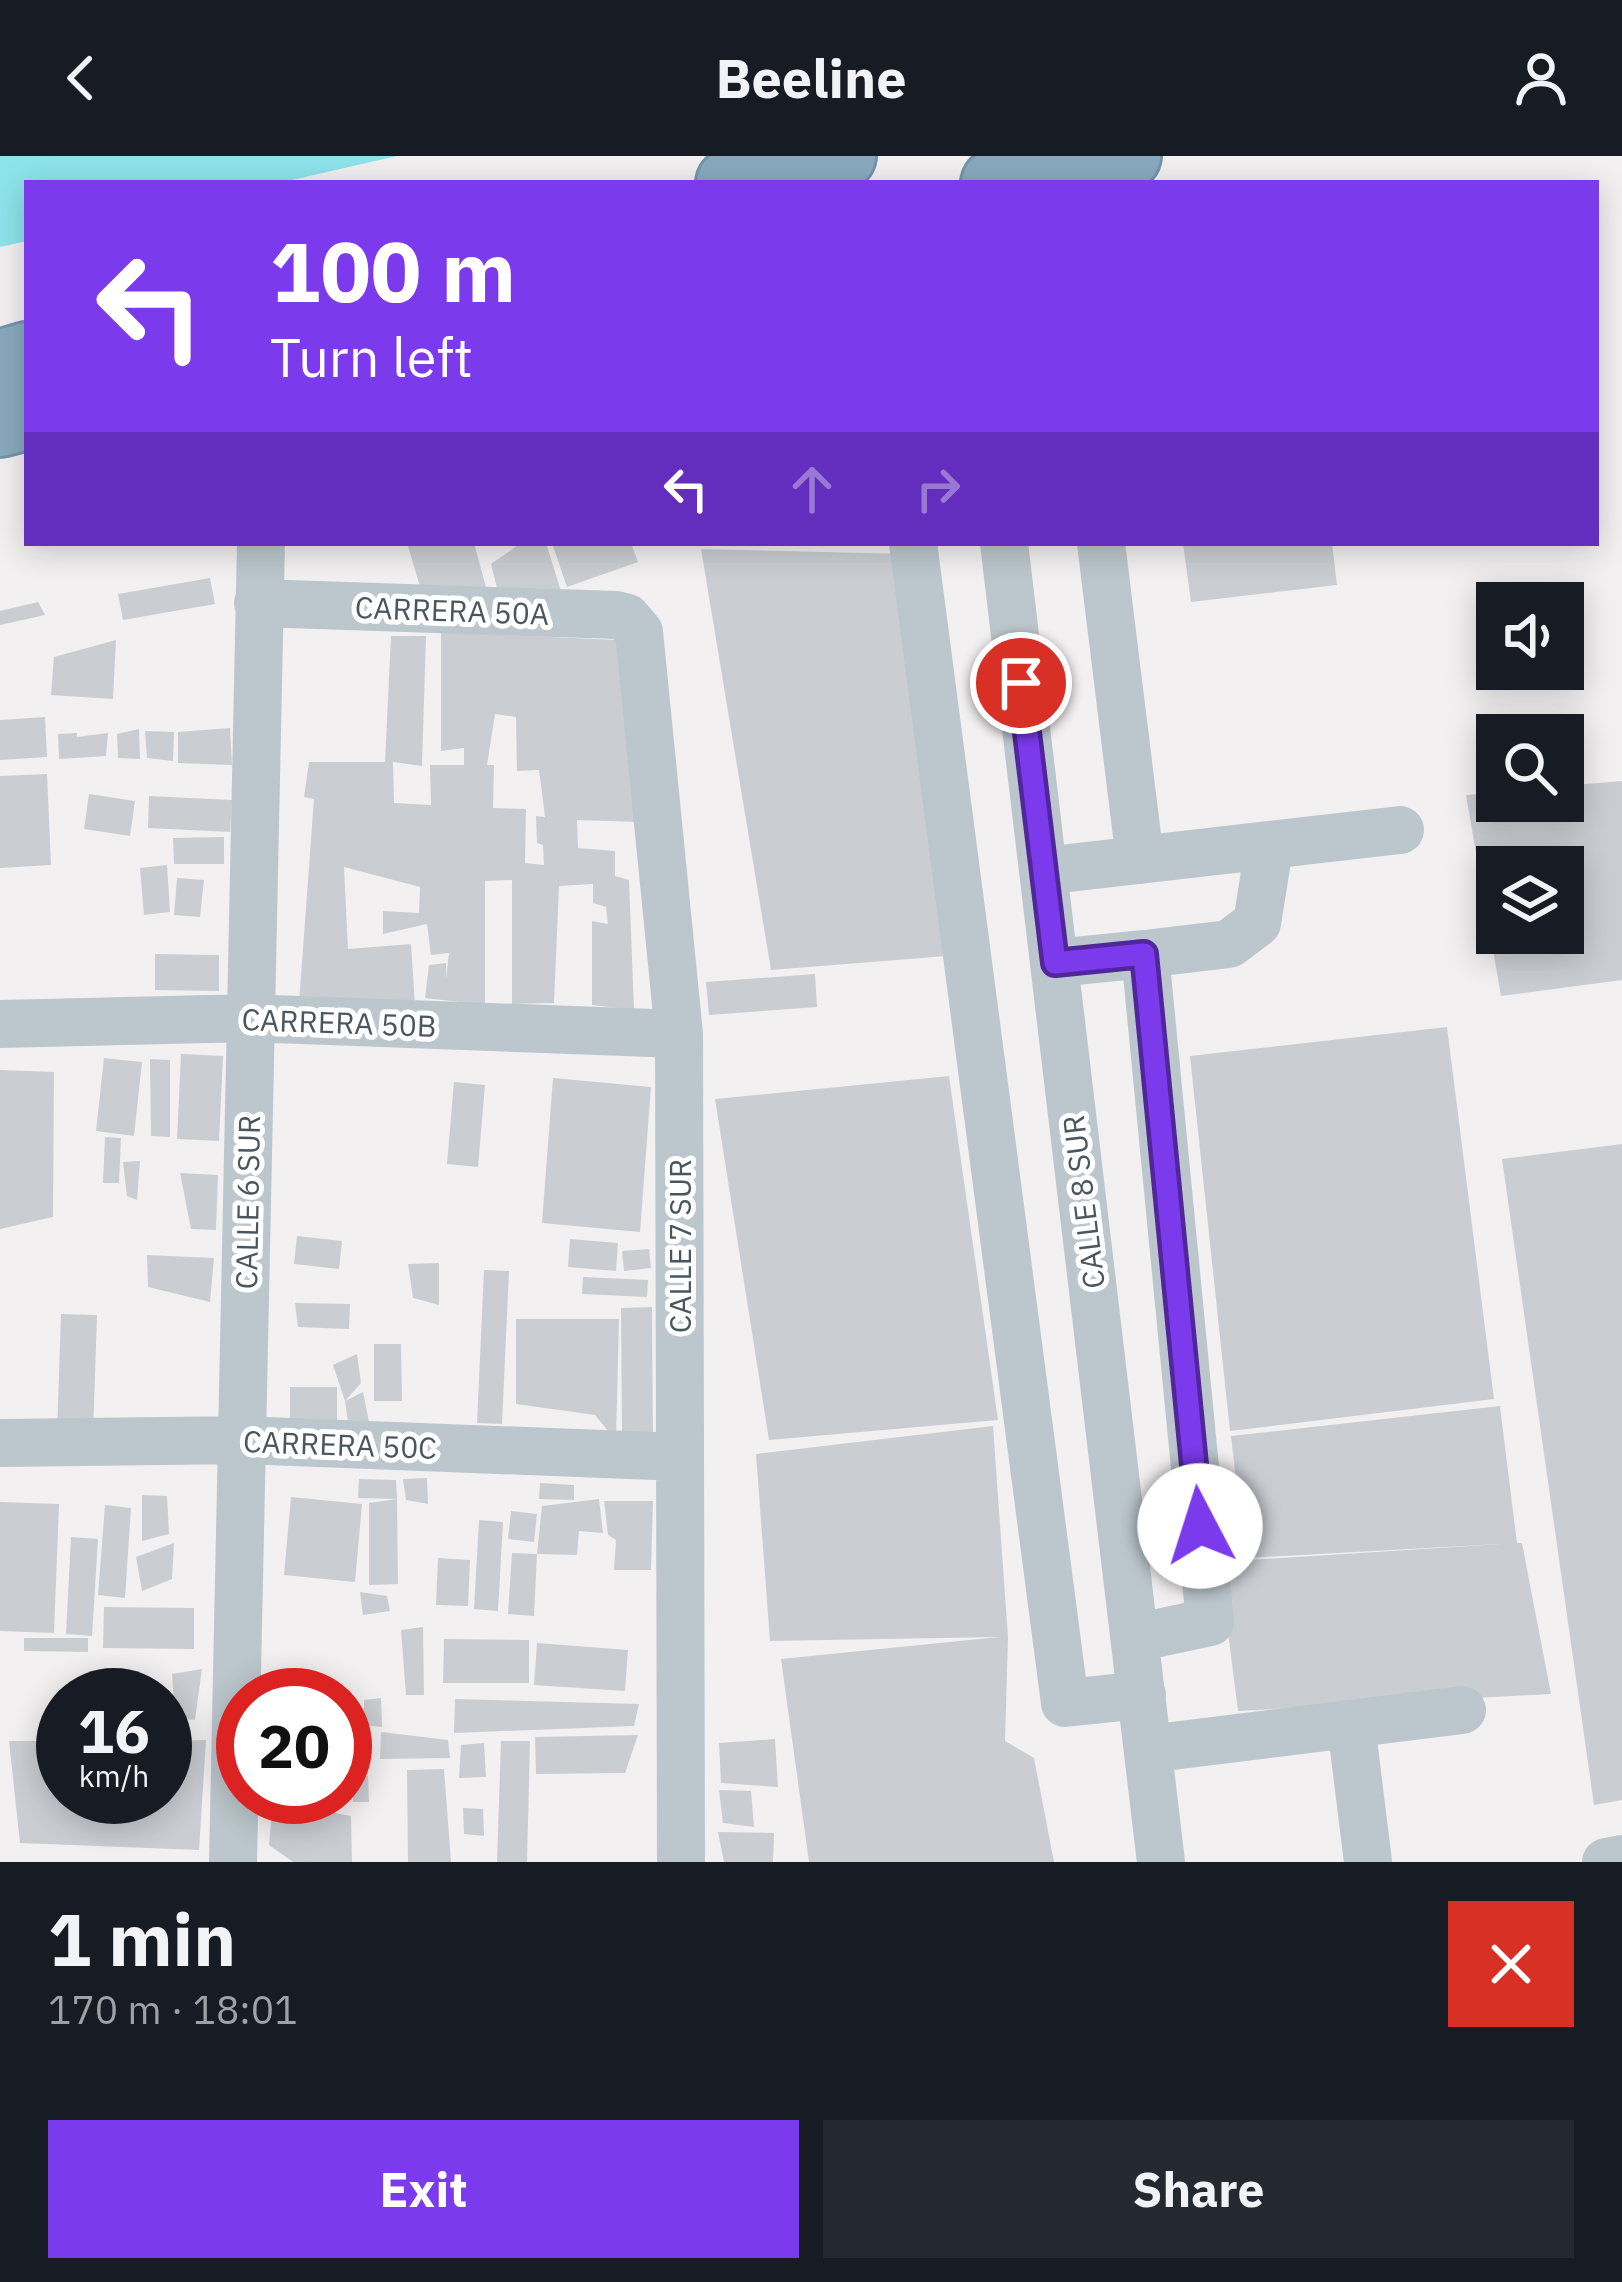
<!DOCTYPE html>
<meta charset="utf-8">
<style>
:root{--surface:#171b24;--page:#242831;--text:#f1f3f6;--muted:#9ea1a6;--accent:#7c3aed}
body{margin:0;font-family:"IBM Plex Sans",sans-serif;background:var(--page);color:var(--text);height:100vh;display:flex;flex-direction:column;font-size:45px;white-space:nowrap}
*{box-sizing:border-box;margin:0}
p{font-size:39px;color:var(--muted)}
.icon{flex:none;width:66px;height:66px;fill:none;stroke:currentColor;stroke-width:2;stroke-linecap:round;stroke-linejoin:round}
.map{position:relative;height:1706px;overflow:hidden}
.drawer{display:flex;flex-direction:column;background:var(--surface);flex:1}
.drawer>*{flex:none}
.banner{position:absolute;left:24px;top:24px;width:1575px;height:366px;border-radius:0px;box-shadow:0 6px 30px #0003;background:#7c3aed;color:#fff;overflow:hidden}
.buttons{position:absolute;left:1476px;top:426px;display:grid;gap:24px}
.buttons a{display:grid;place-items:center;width:108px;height:108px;border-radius:0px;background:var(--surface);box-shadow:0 6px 30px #0003;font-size:60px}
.speed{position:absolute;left:36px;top:1512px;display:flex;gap:24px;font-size:60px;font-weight:700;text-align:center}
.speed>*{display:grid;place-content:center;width:156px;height:156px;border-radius:50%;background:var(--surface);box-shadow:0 6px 30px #0003;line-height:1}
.speed small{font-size:30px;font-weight:400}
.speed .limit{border:18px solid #d22;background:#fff;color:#111}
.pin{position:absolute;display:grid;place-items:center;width:102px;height:102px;color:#fff;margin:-51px;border:6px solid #fff;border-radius:50%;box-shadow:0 3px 12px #0007}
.me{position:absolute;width:132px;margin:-66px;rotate:355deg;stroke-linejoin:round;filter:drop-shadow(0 0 9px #0008)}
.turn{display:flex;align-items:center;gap:42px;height:252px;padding:0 48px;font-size:54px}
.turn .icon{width:156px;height:156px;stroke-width:2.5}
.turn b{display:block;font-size:84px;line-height:102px}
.lanes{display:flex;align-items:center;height:114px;padding:0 48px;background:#0003;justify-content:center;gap:60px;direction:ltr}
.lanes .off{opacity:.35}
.round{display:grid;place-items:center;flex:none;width:126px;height:126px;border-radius:0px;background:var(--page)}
.head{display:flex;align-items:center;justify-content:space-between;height:204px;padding:0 48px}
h1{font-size:72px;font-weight:700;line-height:90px}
.primary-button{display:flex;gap:24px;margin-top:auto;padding:24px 48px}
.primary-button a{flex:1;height:138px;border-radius:0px;background:var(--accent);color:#fff;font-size:48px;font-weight:700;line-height:138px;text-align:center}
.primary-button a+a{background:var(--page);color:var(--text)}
header{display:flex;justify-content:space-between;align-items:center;height:156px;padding:0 48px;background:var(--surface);font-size:54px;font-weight:700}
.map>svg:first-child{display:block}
.water{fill:#8ee4eb}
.building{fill:#caced3;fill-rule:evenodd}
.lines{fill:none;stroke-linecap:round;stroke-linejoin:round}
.highway-casing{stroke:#7495aa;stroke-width:72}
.minor{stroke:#bcc7cd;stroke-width:48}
.highway{stroke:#89aabe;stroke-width:66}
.route-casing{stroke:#51269a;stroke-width:30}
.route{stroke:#7c3aed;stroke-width:21}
.labels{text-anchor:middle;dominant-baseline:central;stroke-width:10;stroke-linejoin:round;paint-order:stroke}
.street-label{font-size:30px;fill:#48565e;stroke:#fff}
</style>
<header><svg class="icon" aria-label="back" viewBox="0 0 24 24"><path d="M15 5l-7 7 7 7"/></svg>Beeline<svg class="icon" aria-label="person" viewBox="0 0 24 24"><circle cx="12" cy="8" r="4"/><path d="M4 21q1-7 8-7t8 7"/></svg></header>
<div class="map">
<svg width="1622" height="1706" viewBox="0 0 1622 1706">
<rect width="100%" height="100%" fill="#f3f0f1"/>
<path class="water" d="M0,0H397L279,27H27V85L0,91Z"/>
<path class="building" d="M407,387H474L489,442L425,447Z
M521,387H546L561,435L501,448L491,408Z
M552,387H631L638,406L567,431Z
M1183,387H1332L1337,429L1191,446Z
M701,393L907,398L959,799L771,814Z
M210,422L215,448L123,464L118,438Z
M38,446L45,459L0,469V455Z
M441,476L617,484L640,666L577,664L578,692L615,695V720L629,724L634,854L592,849V765L608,768L606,751L593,747V728L559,730L554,847L512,848V724L485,725V849L425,842L429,809L446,807V823L449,797L431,799L427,768L383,778V755L419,757L420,731L344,711L348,793L411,788L415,849L299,847L314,643L304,641L309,606H385L391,480H426L422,610L393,606L394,647L431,649L430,609H464V592L441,595ZM495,558L516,561L517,615L539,614L545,661L536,660L537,687L543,689L544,709L525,707L526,653L493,652L494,609H487Z
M116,484L113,543L51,539L54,501Z
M45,561L47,601L0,604V564Z
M230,572L232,609L178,607V576Z
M139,573L140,603L118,602L117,578Z
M145,575L174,576L173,605L147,602Z
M77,577V581L108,577L106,600L59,603L58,578Z
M47,618L51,709L0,712V620Z
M1622,625V824L1501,840L1466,639L1497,637V645H1563V630ZM1497,711H1563V777H1497Z
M89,638L135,645L130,680L84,673Z
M149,640L232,644L230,676L148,672Z
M224,681V708H174L173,682Z
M167,709L170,756L144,759L140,712Z
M177,722L204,724L200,761L174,759Z
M155,798L219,799V835L155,834Z
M815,818L817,851L709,859L706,826Z
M1447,871L1494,1243L1230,1275L1190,900Z
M181,898L223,900L219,985L177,983Z
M104,902L142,906L134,980L96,975Z
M150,903L170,904V981L151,980Z
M0,914L54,916L53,1061L0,1073Z
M949,920L998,1264L769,1284L715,943Z
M553,922L651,931L640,1076L542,1067Z
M454,926L485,929L478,1011L447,1008Z
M105,981L121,982L119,1027H103Z
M1622,988V1644L1594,1649L1502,1003Z
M140,1005L137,1044L127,1040L123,1006Z
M180,1017L218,1019L216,1074L191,1073Z
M297,1080L342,1085L339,1113L294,1108Z
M570,1083L618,1087L616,1115L568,1111Z
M649,1093L651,1112L624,1115L622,1095Z
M147,1099L214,1102L210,1146L148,1131Z
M439,1107V1149L413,1142L408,1108Z
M484,1114L509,1115L502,1268L477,1267Z
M583,1121L648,1124L647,1141L582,1138Z
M295,1147L350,1148L349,1173L298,1171Z
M652,1151L653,1283L622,1278L621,1152Z
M61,1158L97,1159L93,1279L57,1278Z
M516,1163H619L616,1285L595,1259L516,1248Z
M374,1188H401L402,1245H374Z
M357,1198L361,1227L345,1245L333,1209Z
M290,1231H337V1279L290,1278Z
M363,1236L371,1276L349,1273L345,1245Z
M1500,1250L1517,1387H1522L1551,1538L1238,1555L1219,1406L1501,1388L1245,1402L1231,1280Z
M993,1270L1008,1481L1005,1585L1034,1602L1054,1706H809L781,1503L999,1481L770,1485L756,1298Z
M427,1322L428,1348L406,1344L403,1323Z
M359,1323L396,1324L397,1343L358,1342Z
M540,1327L574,1329V1344L539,1343Z
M142,1339L167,1340L169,1378L142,1385Z
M291,1341L362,1348L355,1426L284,1419Z
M397,1343L398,1428L369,1429V1347Z
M599,1343L603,1377L579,1375L577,1399L537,1398L542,1350Z
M604,1345H653L651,1414H614L616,1384L608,1379Z
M0,1346L59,1348L54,1477L0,1475Z
M105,1349L131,1352L125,1442L98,1439Z
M511,1355L537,1358L534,1386L508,1383Z
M479,1364L503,1366L498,1455L474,1453Z
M71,1381L98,1383L92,1480L66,1478Z
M174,1387L172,1423L142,1435L136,1401Z
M512,1397L537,1398L534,1460L508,1458Z
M438,1402L470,1404L468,1450L436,1449Z
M360,1436L387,1440L390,1455L363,1459Z
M104,1451L194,1452V1493L103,1492Z
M423,1471L424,1539H406L401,1474Z
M24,1482H88V1496L24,1495Z
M444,1483L529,1484V1527H443Z
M537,1487L628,1494L625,1535L534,1529Z
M202,1513L195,1564L175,1562L172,1518Z
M381,1542L382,1571L364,1569V1544Z
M455,1543L639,1548L634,1570L454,1577Z
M381,1576L448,1584L450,1602L380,1603Z
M638,1579L625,1617L536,1618L535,1581Z
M775,1583L778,1631L721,1627L719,1587Z
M206,1584L199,1694L20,1687L9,1585H63V1641H165V1585Z
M501,1585H530L527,1706H497Z
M484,1587L486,1621L459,1622L461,1589Z
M444,1613L451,1706H408L407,1614Z
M352,1620H368L369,1646H353Z
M719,1634L751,1635L754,1671L723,1667Z
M273,1645L351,1660L352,1706H293L269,1689Z
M463,1652L483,1653L484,1680L464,1678Z
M718,1676L774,1677L773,1706H724Z"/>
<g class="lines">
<g class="highway-casing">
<path id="highway" d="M730,27L842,0
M995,27L1127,0
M0,208L27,200
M0,267L27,260"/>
</g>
<path class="minor" d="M913,387L1065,1547L1142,1539
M1004,387L1161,1706
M1101,387L1140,704
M258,447L616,459L627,462L639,476L679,878L681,1706
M1043,715L1400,674
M1145,798L1229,788L1257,767L1269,692
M1055,807L1145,798L1210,1466L1135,1482
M0,868L250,862L679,878
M0,1287L242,1284L680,1301
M1351,1568L1368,1706
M1148,1593L1462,1554
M233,1706L261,387
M1606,1706L1622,1703"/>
<use href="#highway" class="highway"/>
</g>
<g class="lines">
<g class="route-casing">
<path id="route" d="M1021,527L1055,807L1144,798L1200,1370"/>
</g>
<use href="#route" class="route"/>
</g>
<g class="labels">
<g class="street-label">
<text transform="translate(452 454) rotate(2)">CARRERA 50A</text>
<text transform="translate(339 866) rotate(2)">CARRERA 50B</text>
<text transform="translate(247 1046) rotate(-89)">CALLE 6 SUR</text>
<text transform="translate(1083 1046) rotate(-97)">CALLE 8 SUR</text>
<text transform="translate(679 1090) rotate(-90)">CALLE 7 SUR</text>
<text transform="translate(340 1288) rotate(2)">CARRERA 50C</text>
</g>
</g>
</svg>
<div class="buttons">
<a><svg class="icon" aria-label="sound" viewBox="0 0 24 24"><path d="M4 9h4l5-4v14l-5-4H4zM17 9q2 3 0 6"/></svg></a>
<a><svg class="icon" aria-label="search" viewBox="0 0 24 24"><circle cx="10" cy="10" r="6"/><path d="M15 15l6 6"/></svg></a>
<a><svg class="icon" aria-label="layers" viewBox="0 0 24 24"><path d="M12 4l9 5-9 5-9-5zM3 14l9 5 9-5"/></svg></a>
</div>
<div class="speed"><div>16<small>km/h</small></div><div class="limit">20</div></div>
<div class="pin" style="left:1021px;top:527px;background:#d93025"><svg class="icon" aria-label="arrive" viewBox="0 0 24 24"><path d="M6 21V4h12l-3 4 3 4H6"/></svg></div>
<svg class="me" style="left:1200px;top:1370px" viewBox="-20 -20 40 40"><circle r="19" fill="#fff"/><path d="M0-13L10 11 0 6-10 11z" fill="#7c3aed"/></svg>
<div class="banner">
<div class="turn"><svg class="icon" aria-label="left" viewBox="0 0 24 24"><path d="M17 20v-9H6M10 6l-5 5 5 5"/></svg><div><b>100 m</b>Turn left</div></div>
<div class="lanes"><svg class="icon" aria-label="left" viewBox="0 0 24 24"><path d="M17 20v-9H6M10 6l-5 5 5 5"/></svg><svg class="icon off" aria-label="ahead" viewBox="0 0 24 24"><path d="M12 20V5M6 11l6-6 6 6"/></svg><svg class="icon off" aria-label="right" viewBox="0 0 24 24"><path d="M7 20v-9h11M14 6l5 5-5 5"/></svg></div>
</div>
</div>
<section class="drawer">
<div class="head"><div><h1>1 min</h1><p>170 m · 18:01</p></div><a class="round" style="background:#d93025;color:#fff"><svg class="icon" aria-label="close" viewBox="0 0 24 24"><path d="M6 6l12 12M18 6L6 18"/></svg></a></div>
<div class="primary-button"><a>Exit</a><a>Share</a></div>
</section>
